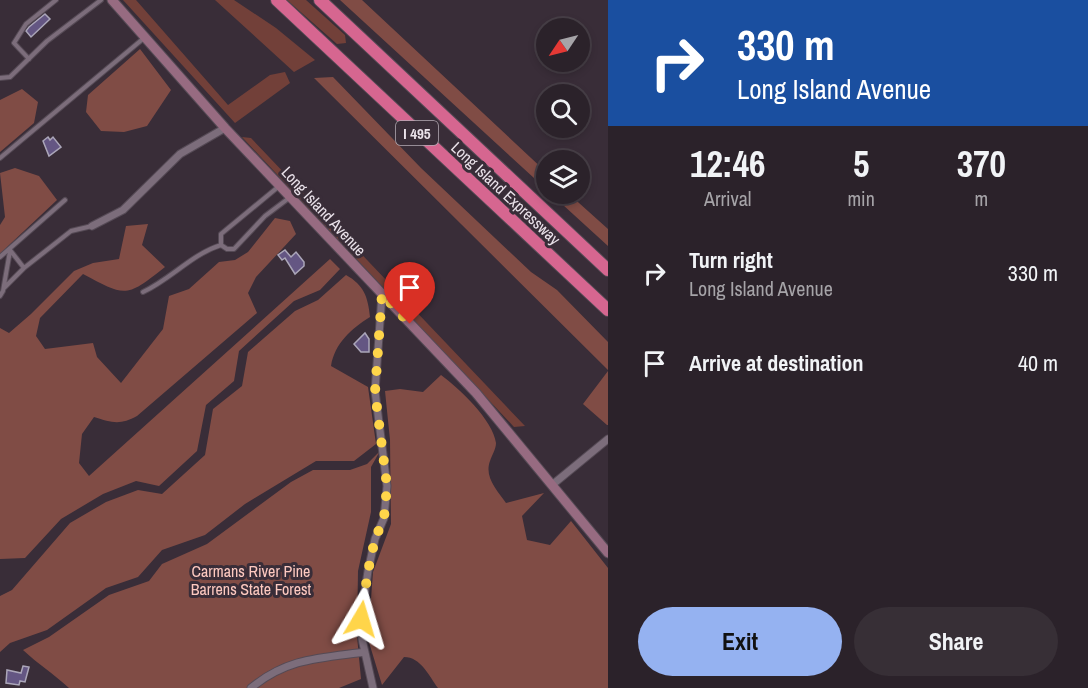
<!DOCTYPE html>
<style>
:root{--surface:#2b222a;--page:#372f36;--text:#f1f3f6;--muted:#a6a4a8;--line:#473f47;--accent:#95b2f1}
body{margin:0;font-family:"Archivo Narrow",sans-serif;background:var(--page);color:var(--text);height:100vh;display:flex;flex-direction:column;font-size:22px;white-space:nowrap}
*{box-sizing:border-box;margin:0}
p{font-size:20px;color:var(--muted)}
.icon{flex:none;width:33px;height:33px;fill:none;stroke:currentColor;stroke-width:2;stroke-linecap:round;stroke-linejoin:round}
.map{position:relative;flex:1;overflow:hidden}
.sheet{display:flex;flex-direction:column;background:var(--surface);width:480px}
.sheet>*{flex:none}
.banner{background:#1a4fa0;color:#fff;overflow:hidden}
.needle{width:39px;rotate:235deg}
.tools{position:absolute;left:536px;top:18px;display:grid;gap:12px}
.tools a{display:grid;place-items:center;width:54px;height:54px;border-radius:50%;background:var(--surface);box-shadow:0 3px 9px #0003,0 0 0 2px var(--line);font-size:30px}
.pin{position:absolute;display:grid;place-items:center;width:51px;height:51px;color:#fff;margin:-62px -26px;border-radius:50% 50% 50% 0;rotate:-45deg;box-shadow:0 0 6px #0007}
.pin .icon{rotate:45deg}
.me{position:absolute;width:66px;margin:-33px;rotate:7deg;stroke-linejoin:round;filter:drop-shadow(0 0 4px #0008)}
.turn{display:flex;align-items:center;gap:21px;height:126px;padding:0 30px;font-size:27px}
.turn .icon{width:78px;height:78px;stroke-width:2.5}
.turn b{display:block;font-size:42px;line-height:51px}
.eta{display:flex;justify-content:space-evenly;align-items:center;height:102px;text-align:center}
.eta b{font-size:36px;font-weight:700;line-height:42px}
.primary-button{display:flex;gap:12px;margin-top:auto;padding:12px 30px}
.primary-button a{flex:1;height:69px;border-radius:36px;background:var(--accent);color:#111;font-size:24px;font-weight:700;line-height:69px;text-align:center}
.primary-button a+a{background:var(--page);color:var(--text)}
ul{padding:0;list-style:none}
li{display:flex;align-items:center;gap:18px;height:90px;padding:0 30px}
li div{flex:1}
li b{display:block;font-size:22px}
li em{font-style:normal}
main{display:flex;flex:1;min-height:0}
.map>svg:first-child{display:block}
.green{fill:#724039}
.forest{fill:#804c45}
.building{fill:#645683;stroke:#aba6b9;stroke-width:1.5}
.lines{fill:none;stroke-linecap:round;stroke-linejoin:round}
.lane-casing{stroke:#554a55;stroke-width:6}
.street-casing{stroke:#554a55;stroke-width:9}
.secondary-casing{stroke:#554a55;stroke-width:11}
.highway-casing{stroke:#554a55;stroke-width:14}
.lane{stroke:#7c6d7b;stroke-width:4}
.street{stroke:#7c6d7b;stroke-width:7}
.secondary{stroke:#976b81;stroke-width:9}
.highway{stroke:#d66690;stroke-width:12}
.route{stroke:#ffd54a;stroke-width:10;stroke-dasharray:0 18}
.labels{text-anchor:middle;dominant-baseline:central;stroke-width:6;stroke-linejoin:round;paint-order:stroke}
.shield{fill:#392d38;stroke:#b5acb5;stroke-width:1.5}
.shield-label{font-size:15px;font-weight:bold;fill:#eae2ea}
.street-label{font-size:16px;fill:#eae2ea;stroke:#392d38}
.park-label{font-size:16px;fill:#fdc9c0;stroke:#392d38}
</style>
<main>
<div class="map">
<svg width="608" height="688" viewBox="0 0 608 688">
<rect width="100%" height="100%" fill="#392d38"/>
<path class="green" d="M123,0H136L228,105L270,75L285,72L290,83L235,123Z
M215,0H234L276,28L315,60L294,72Z
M287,0H306L345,35L346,43L337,44Z
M242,137L251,138L525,426L514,427Z"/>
<path class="forest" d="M340,0H362L546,172V189Z
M140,49L171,90L147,126L124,132L101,131L86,112L88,95Z
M333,77L421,168L531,272L557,290L608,342V370L314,78Z
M22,89L38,102L34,123L0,152V100Z
M15,168L39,176L57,200L7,247L0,258V225L5,217L0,173Z
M551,194H569L608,229V246Z
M275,218L290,221L296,234L256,277L248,293L257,313L137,416C121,425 112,423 94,417L82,434L79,463L89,476L330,259L340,269L320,290L294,301L239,351L234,381L206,405L197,451L159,486L136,481L103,494L61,519L25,558L0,559V328L9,333L31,314L74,271L93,263L119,259L126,226L148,224L142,245L165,267C126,298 126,297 83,274L40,318L36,336L45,349L93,343L97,357L121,383L163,329L169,296L189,289L219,262L235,260L248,252Z
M346,275C364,285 368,297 370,317C351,329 335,343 331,366L368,387L376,444L354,461H316L245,504L205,535L162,550L138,577L106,588L47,630L10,643L0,652V596L12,590L70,523L106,502L138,490L162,494L205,455L213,409L242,386L248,352L295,311L318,300Z
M608,371V425H607L583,404Z
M441,375C459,388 493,420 496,443C496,449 492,455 490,461C484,477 497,490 506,503L544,493L522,516L527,540L550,545L571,521L608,568V688H438C429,676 421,657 404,657L382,685L368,639L373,572L391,524L390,440L385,391L400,389L423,392Z
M380,451L371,467V512L358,571L357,636L361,679L339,688H69C54,674 38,664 23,650L49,637L109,595L149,581L162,564L207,544L291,482L313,470H350L367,464Z"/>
<path class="building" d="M45,14L50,19L31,37L26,31L29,27Z
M48,137L50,140L53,137L61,147L49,156L43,141Z
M285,250L291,257L296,252L304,262V266L295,274L285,258L282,260L278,255Z
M365,333L369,339V352H361L354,344Z
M23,666L29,667L25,682L20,681L19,685L6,683L7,670L21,673Z"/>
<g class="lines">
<g class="lane-casing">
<path id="lane" d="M29,59L14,43L26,24L56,0
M0,78L10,77L47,41L101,0
M0,158L144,38
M278,187L221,234V245L227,249H234L265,216L289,198
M10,250L24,268L71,231L92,226
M0,257L65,200
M4,288L24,268
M143,292C171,279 192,254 221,245
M0,296L3,291L10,251"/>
</g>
<g class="street-casing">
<path id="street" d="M92,226L123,210L180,154L225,128
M552,485L608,439
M251,688C287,658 320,658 365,652
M373,688L362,639L361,619L368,571L375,539L384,518L387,486L375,391L382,294"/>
</g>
<g class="secondary-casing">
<path id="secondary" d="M112,0L225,128L476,393L608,553"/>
</g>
<g class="highway-casing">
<path id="highway" d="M277,0L608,310
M320,0L608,270"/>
</g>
<use href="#lane" class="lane"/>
<use href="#street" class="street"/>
<use href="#secondary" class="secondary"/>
<use href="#highway" class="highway"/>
</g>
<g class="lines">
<path class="route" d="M361,619L368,571L375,539L384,518L387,486L375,392L382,294L410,324"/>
</g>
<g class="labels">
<rect class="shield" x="396" y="121" width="42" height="24" rx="4.5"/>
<g class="shield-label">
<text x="417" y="133">I 495</text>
</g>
<g class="street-label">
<text transform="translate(506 193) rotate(43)">Long Island Expressway</text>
<text transform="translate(324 211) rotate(47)">Long Island Avenue</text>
</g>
<g class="park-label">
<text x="251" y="571">Carmans River Pine<tspan x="251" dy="18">Barrens State Forest</tspan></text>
</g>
</g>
</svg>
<div class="tools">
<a><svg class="needle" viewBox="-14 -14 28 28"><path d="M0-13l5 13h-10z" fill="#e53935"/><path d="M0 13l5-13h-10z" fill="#a6a4a8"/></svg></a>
<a><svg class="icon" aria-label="search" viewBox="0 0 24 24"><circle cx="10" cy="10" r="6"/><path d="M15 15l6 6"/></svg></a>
<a><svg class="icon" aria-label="layers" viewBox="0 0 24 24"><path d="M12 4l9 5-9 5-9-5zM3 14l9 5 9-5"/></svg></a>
</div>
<div class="pin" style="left:410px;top:324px;background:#d93025"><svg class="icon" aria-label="arrive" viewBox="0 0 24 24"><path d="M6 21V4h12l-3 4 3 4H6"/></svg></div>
<svg class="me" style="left:361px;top:619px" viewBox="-20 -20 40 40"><path d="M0-17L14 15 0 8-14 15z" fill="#ffd54a" stroke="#fff" stroke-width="4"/></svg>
</div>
<section class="sheet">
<div class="banner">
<div class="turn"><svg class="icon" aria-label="right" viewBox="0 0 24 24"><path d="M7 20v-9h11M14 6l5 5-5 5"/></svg><div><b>330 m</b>Long Island Avenue</div></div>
</div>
<div class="eta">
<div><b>12:46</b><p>Arrival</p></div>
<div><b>5</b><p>min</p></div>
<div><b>370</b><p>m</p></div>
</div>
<ul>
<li><svg class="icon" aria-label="right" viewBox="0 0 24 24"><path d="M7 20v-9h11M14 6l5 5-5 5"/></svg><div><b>Turn right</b><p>Long Island Avenue</p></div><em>330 m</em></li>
<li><svg class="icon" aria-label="arrive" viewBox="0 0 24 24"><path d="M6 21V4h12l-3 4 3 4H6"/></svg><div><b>Arrive at destination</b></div><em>40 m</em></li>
</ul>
<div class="primary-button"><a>Exit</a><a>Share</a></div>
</section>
</main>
